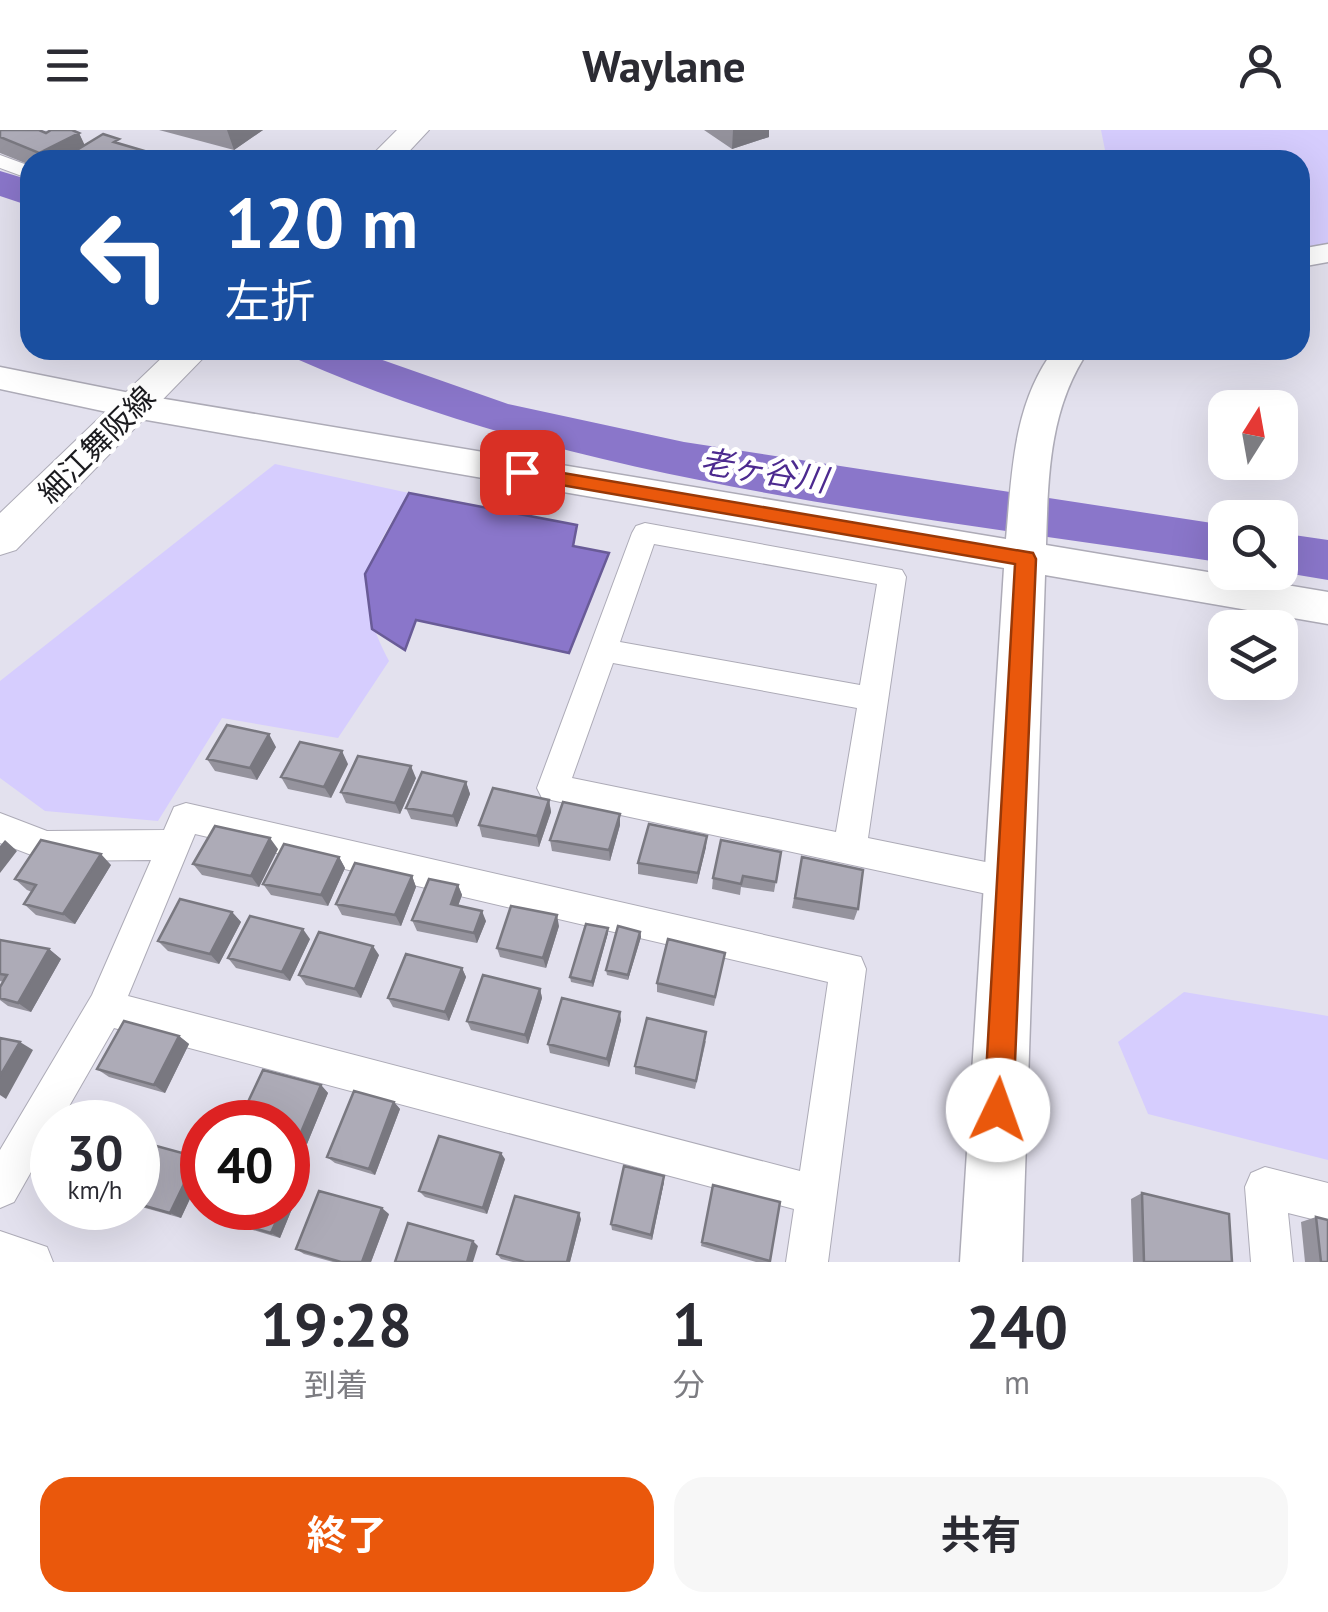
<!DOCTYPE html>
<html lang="ja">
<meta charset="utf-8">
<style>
:root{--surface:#fff;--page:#f7f7f7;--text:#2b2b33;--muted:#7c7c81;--accent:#ea580c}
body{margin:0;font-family:"PT Sans","Noto Sans JP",sans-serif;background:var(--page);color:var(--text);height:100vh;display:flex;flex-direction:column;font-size:38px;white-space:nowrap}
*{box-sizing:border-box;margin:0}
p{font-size:32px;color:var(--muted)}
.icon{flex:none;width:55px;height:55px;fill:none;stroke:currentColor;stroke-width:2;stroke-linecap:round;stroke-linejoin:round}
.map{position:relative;height:1132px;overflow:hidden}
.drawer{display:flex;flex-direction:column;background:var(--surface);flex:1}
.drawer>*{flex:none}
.top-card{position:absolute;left:20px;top:20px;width:1290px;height:210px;border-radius:30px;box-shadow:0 10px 40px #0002;background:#1a4fa0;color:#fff;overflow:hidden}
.needle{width:65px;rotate:11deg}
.controls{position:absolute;left:1208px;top:260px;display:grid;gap:20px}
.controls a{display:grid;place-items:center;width:90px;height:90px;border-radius:20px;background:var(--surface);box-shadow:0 10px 40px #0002;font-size:50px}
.speed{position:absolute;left:30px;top:970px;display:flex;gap:20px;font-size:50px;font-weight:700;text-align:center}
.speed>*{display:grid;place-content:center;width:130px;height:130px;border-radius:50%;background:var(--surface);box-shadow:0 10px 40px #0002;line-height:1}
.speed small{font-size:25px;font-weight:400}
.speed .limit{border:15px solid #d22;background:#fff;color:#111}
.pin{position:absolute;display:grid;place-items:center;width:85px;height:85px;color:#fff;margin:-42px;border-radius:20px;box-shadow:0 5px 15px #0006}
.me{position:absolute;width:110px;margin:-55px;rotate:3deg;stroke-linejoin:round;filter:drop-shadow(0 0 8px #0008)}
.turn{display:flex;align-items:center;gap:35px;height:210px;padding:0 40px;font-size:45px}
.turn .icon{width:130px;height:130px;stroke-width:2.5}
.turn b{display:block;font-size:70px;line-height:85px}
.eta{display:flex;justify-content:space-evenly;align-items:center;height:170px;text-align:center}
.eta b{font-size:60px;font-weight:700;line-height:70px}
.cta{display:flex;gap:20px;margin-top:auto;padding:20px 40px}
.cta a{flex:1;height:115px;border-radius:30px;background:var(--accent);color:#fff;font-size:40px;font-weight:700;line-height:115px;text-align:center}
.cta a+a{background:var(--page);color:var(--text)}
header{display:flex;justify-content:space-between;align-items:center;height:130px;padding:0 40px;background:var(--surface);font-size:45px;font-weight:700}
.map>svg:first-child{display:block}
.green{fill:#d6cdfe}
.water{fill:#8a76ca;stroke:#695b97;stroke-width:2.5}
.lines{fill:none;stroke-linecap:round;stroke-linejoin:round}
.river{fill:#8a76ca;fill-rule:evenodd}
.street-casing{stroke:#adabb7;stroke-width:2}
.secondary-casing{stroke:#adabb7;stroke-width:3}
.primary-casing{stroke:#adabb7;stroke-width:2}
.street{fill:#fff;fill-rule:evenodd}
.secondary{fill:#fff;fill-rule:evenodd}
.primary{fill:#fff;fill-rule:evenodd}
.wall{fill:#95939d}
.shaded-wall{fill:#797880}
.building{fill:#adabb7;stroke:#797880;stroke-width:2.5}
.route{fill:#ea580c;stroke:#983908;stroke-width:2.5}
.labels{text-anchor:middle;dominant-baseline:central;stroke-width:9;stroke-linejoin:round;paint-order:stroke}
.street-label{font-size:30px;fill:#1b1b1f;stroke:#fff}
.water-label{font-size:32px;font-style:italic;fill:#4c2a8f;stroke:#fff}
</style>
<header><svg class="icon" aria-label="menu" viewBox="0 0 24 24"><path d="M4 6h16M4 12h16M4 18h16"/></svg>Waylane<svg class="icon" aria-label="person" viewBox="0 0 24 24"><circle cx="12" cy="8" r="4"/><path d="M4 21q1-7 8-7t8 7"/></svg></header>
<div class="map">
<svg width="1328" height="1132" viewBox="0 0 1328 1132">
<rect width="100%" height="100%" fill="#e3e1ee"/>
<path class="green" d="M1101,0H1328V118L1300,122V30H1107Z
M275,334L409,363C368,430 349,455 389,531L338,608L222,588L158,691L45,681L0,648V551Z
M1184,862L1328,886V1030L1148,984L1118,912Z"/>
<path class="water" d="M409,363L577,395L573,416L609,423L569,523L416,490L405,520L372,499L365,444Z"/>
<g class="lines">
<path class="river" d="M0,41L30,50V76L0,66Z
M292,220H354L508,274L684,312L1225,395V433C917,385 586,356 299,230Z
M1280,403L1328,410V450L1280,442Z"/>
<g class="street-casing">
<path id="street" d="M0,25L30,36V49L0,38Z
M645,393L902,440L906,447L868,708L1010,737L1022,742L1027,753L1022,764L1010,769L542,668L537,658L632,403L636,396ZM654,414L877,454L860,555L620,512ZM613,533L857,578L836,702L572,648Z
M186,673L861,827L866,839L828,1132H786L794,1079L114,898L60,992H52V1005L14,1072L0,1078V1020L92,865L151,730L47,731L0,713V683L47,701L164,700L174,677ZM195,704L828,852L800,1041L128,866Z
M1265,1037L1328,1053V1093L1288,1083L1293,1132H1251L1245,1057L1251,1043Z
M0,1101L47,1117L53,1132H0Z"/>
</g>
<g class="secondary-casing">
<path id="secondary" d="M1328,114V132L1300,137V119Z
M1054,220H1089C1049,278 1048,346 1046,415L1328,462V494L1045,445L1022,1132H960L1004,438L135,288L0,259V237L135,264L1006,409C1012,343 1013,274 1054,220Z"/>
</g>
<g class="primary-casing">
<path id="primary" d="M397,0H429L401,30H367Z
M170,220H211L16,420L0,425V383Z"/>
</g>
<use href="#street" class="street"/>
<use href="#secondary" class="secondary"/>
<use href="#primary" class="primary"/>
</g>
<path class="wall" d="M0,0L79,3L84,15H122L166,30H30V35L0,23Z
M159,0H263L234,20Z
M704,0H769V7L732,19Z
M276,617L257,650L215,641L207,629Z
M348,634L331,668L288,659L281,647Z
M416,648L400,684L346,673L341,662Z
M466,652L470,664L457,697L411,689L406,678Z
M549,670L551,682L539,717L482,707L479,695Z
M620,684V695L610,731L552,721L550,710Z
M706,717L697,754L638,744V733Z
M278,719L259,757L202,745L193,734Z
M781,722L774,762L741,757L740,765L712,759L713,748Z
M339,727L345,738L328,776L271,765L263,754Z
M802,727L858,779L854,790L792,778Z
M111,735L75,794L36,785L24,774L32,762L27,760L15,749Z
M412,746L416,757L401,796L342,785L336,774Z
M458,755L462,765L458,776L486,791L477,813L417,801L412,790Z
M232,782L241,792L219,834L168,821L158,811Z
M559,796L546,838L500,827L497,818Z
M640,802L641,807L628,850L607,845L606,840Z
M608,803L593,857L571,852L570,847Z
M310,809L290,851L236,838L228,828Z
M0,810L49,819L61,829L31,882L8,876L0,870V857L3,852L0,851Z
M725,823L714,876L657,862V853Z
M379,825L361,868L306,855L299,845Z
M462,838L466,847L449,891L393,877L388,868Z
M540,859L542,868L528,914L471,900L467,891Z
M621,890L609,937L550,923L548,914Z
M179,906L189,914L165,963L109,947L97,939Z
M706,911L695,959L635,944V936Z
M321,955L328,963L307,1014L288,1009V992H241L239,991Z
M394,972L400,979L375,1045L335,1033L327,1027Z
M138,1011L197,1027L202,1031V1043L181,1088L138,1076Z
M505,1029L487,1084L425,1067L419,1061Z
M303,1052L280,1108L219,1090L208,1085Z
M664,1052L652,1110L612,1100L611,1094Z
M713,1055L780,1072L770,1132H756L701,1116Z
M1142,1063L1232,1132H1133L1131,1069Z
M389,1084L371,1132H333L304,1124L296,1119Z
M1316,1087L1328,1132H1305L1301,1092Z
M581,1089L570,1132H513L501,1129L497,1124Z"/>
<path class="shaded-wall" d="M227,0H263L234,20Z
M733,0H769V7L732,19Z
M79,3L88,22L67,26L69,30H43L39,23Z
M269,604L276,617L257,650L250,638Z
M342,621L348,634L331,668L324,657Z
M411,636L416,648L400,684L395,673Z
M466,652L470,664L457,697L453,686Z
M549,670L551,682L539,717L537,706Z
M620,684V695L610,731L609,720Z
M707,706L706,717L697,754L698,743Z
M270,708L278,719L259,757L251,746Z
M5,710L17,721L0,743V716Z
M101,724L111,735L75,794L63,784Z
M339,727L345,738L328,776L321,765Z
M412,746L416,757L401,796L395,785Z
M458,755L462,765L455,784L451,774Z
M482,781L486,791L477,813L474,803Z
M232,782L241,792L219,834L210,824Z
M557,785L559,796L546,838L543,828Z
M608,798V803L593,857L592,852Z
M303,799L310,809L290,851L282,842Z
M640,802L641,807L628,850V845Z
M373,816L379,825L361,868L355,859Z
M49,819L61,829L31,882L18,873Z
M462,838L466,847L449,891L445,882Z
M540,859L542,868L528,914L525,905Z
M620,882L621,890L609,937L607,929Z
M179,906L189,914L165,963L154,955Z
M20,912L33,920L6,969L0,965V946Z
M321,955L328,963L307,1014L299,1007Z
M394,972L400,979L375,1045L369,1039Z
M501,1023L505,1029L487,1084L483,1078Z
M197,1027L202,1031V1043L181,1088L170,1083Z
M295,1046L303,1052L280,1108L271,1103L282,1078H288V1064Z
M664,1046V1052L652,1110L651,1105Z
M382,1078L389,1084L371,1132H362Z
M579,1083L581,1089L570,1132H567Z
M473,1111L478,1116L473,1132H467Z"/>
<path class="building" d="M0,0H39L46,3L51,0H72L79,3L39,23L0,7Z
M103,4L119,9L114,12L165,27L161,30H82L67,26Z
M227,595L269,604L250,638L207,629Z
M300,612L342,621L324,657L281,647Z
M358,626L411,636L395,673L341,662Z
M422,642L466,652L453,686L406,678Z
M493,658L549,670L537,706L479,695Z
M563,672L620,684L609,720L550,710Z
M649,694L707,706L698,743L638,733Z
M215,696L270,708L251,746L193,734Z
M41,710L101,724L63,784L24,774L36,755L15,749Z
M721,710L781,722L776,752L743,746L741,754L713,748Z
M284,714L339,727L321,765L263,754Z
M802,727L863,740L858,779L795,768Z
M355,733L412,746L395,785L336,774Z
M429,749L458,755L451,774L482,781L474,803L412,790Z
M180,769L232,782L210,824L158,811Z
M511,776L557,785L543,828L497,818Z
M250,786L303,799L282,842L228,828Z
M586,794L608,798L592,852L570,847Z
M618,796L640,802L628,845L606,840Z
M319,802L373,816L355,859L299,845Z
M668,809L725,823L715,867L657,853Z
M0,810L49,819L18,873L0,868V857L7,845L0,844Z
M406,824L462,838L445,882L388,868Z
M483,845L540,859L525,905L467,891Z
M562,868L620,882L607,929L548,914Z
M647,888L706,902L696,951L635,936Z
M124,891L179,906L154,955L97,939Z
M0,908L20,912L0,946Z
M263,940L321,955L299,1007L288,1004V992H244L239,991Z
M354,961L394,972L369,1039L327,1027Z
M52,1006V1048L32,1043Z
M439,1006L501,1023L483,1078L419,1061Z
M138,1011L197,1027L170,1083L138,1074Z
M624,1036L664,1046L651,1105L611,1094Z
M288,1044L295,1046L288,1064Z
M713,1055L780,1072L770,1131L702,1112Z
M319,1061L382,1078L362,1132H341L296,1119Z
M1142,1063L1229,1084L1232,1132H1144Z
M515,1066L579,1083L567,1132H525L497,1124Z
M212,1078H282L271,1103L208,1085Z
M1316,1087L1328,1090V1132H1321Z
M408,1093L473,1111L467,1132H395Z"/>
<path class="route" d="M522,336L1033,423L1036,429L1013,980L1009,991L998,995L988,991L984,980L1015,434L515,347V338Z"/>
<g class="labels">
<g class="street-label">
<text transform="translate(96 314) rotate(-45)">細江舞阪線</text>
</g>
<g class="water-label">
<text transform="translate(764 340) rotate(9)">老ヶ谷川</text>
</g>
</g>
</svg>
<div class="controls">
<a><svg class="needle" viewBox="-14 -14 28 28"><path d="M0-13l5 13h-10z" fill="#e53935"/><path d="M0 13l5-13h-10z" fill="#7c7c81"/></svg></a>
<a><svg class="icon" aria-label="search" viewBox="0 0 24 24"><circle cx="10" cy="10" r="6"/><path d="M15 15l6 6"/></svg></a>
<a><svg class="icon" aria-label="layers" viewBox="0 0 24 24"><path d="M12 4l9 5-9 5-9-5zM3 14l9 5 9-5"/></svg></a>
</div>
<div class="speed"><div>30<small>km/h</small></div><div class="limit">40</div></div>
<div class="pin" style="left:522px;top:342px;background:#d93025"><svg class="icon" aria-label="arrive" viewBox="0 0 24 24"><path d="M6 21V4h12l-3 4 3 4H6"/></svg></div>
<svg class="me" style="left:998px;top:980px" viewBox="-20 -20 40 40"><circle r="19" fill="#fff"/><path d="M0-13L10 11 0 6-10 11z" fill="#ea580c"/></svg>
<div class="top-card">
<div class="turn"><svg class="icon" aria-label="left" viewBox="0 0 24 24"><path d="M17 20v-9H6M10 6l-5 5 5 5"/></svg><div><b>120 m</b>左折</div></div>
</div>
</div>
<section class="drawer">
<div class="eta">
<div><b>19:28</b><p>到着</p></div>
<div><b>1</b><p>分</p></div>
<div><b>240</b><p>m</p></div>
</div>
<div class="cta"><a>終了</a><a>共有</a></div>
</section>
